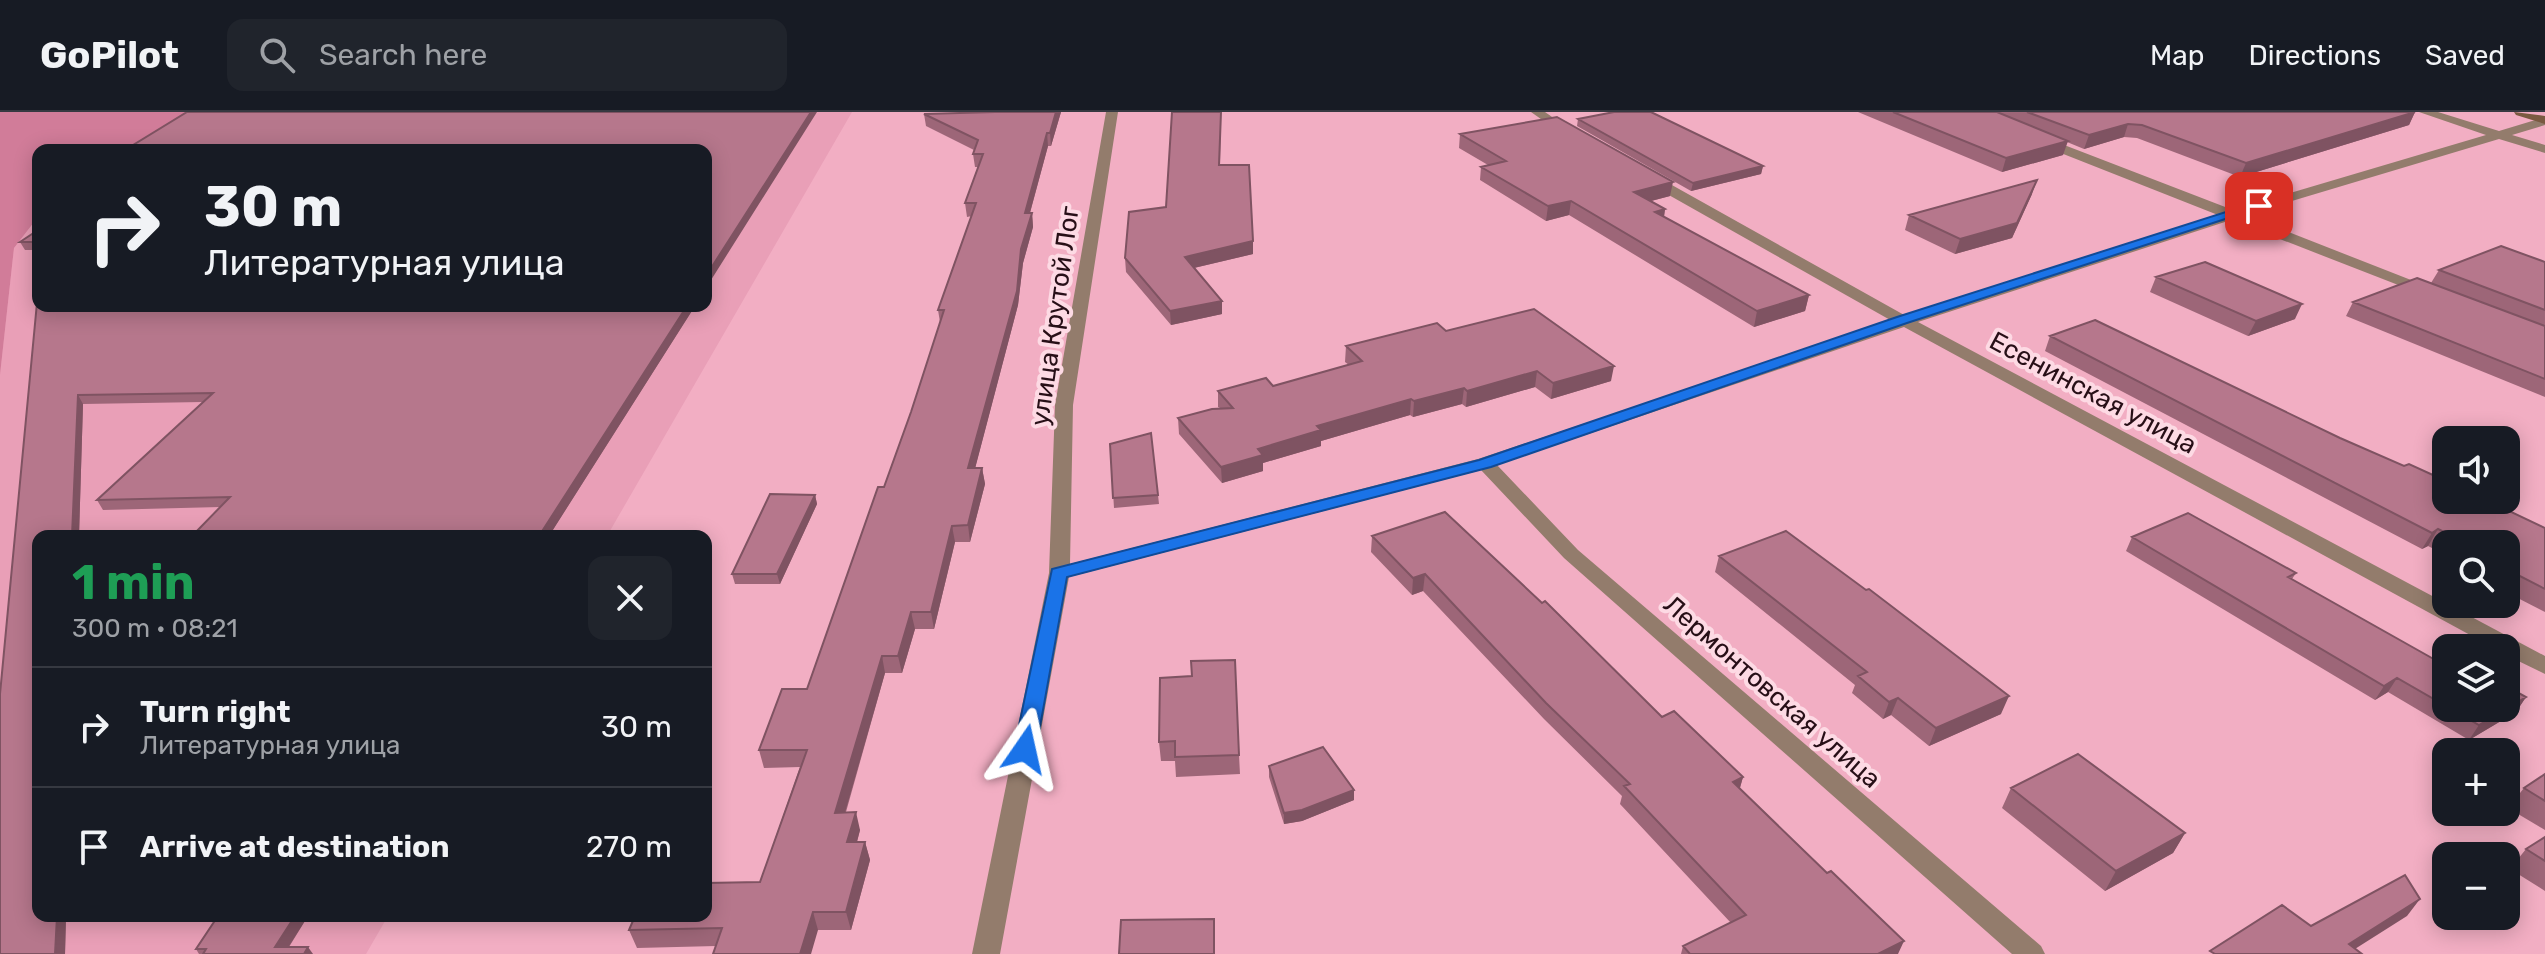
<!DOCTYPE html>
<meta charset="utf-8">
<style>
:root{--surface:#171b24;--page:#20242c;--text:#f1f3f6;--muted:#9ea1a6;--line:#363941}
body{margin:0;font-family:Rubik,sans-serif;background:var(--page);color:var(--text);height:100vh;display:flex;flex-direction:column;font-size:30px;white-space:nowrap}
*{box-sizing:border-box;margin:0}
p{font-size:26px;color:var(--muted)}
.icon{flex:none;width:44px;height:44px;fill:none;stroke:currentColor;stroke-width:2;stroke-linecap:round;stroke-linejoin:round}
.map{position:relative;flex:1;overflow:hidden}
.panel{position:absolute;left:32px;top:418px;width:680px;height:392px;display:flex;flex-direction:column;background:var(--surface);border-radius:16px;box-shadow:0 4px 20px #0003}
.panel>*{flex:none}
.banner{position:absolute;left:32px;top:32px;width:680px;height:168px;border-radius:16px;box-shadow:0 4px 20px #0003;background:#171b24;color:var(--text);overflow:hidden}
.controls{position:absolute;left:2432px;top:314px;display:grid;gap:16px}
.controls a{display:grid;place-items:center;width:88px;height:88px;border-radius:16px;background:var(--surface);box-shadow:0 4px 20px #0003;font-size:40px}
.pin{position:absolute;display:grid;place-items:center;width:68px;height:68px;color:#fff;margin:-34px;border-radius:16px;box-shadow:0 4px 12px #0006}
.me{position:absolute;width:88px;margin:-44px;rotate:11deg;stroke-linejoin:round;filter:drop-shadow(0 0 6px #0008)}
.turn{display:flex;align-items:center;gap:28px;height:168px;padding:0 40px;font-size:36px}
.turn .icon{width:104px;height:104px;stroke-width:2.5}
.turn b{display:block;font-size:56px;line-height:68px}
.round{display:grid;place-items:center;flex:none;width:84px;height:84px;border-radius:16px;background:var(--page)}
.summary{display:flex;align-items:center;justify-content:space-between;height:136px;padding:0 40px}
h1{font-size:48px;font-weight:700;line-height:60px;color:#1e9e55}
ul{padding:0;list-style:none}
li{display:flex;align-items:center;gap:24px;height:120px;padding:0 40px;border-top:2px solid var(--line)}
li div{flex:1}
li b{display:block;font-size:30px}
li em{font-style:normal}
header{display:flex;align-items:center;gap:48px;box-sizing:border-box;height:112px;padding:0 40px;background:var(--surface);border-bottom:2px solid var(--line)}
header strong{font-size:38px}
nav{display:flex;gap:44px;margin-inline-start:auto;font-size:28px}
.search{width:560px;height:72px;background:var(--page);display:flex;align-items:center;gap:20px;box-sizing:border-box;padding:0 28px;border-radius:16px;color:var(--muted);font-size:30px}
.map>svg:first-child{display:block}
.built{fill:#e99fb7}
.green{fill:#d17c99}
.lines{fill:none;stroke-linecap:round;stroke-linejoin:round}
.minor{fill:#937c6c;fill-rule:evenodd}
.secondary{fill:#7a5a41;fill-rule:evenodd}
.wall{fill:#9d6678}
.shaded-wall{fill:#7f5362}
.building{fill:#b6778c;stroke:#7f5362;stroke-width:2}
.route{fill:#1a73e8;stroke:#114b97;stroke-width:2}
.labels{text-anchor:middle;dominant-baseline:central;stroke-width:8;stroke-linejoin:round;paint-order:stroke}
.street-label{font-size:26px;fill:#270f17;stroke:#fddae4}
</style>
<header>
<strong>GoPilot</strong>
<div class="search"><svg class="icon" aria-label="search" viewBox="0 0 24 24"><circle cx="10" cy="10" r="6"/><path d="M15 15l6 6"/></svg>Search here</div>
<nav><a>Map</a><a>Directions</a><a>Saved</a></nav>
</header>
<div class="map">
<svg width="2545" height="842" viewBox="0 0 2545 842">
<rect width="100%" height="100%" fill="#f2aec3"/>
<path class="built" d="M190,0H852L607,424H38V804H388L366,842H0V263L14,136L38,105V194H706V38Z"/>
<path class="green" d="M0,0H190L127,38H38V105L14,136L0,263Z"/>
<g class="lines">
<path class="minor" d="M1106,0H1118L1073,293L1070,452L1478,347L1892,209L1644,69V63H1654L1906,204L2218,103L2038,32V26H2046L2233,98L2486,23L2419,0H2438L2499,19L2545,5V13L2512,23L2545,33V41L2499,27L2245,103L2434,177V183H2424L2231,108L1918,210L2545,544V562L2506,543V536H2494L1904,215L1497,353L1578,438L2041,834L2045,842H2012L1564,446L1481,358L1069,465L1000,842H972L1049,461L1055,293Z
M1531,0H1545L1575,21L1565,24Z"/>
<path class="secondary" d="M2514,0L2545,4V12L2516,3Z"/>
</g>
<path class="wall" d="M1061,0L1051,34H1048L1030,101H1032L1033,115L1023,151L1018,193L975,356H982L985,372L970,430H955L934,517H915L902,561H885L846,700L860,718L857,730H865L870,748L851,818H818L716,834L637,836L629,818L760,770L800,655L764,656L759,638L807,577L884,375L911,300L940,210L938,198L972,104L967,105L965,91L979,55H975L973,42L974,38L926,14L924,2Z
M1172,0H1221L1220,53L1253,142L1194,156L1222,202L1171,213L1126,160L1125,146L1166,95Z
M1858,0H2415L2409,13L2240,65L2137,26L2124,25L2084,37L2067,30L2063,43L2002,60Z
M1578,7L1763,54L1761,62L1691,79L1577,14Z
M1460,22L1670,84L1651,89L1665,97L1664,105L1809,183L1805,199L1754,215L1569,103L1546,109L1480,68L1481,55L1488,53L1459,36Z
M2032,82L2012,126L1955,142L1905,118L1909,103Z
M38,118V138H25L20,130Z
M2545,150V285L2346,204L2353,190L2431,171L2439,158Z
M2156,165L2295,207L2248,224L2150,180Z
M38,180V194H695L549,424H192L220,395L103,398L97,388L203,290L83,292L79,424H38V804H66L65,842H0V582Z
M1446,219L1611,269L1551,287L1535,275L1466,295L1462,292L1413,305L1410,303L1321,329V334L1263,351V359L1222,371L1179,322L1178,306L1220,296L1218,295V279L1273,274L1349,253L1345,250L1346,234Z
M2050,224L2340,326L2545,416V500L2506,480V432H2446V443L2428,434L2422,437L2045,239Z
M1110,332L1158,383L1159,392L1114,396Z
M815,383L817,392L780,472H735L732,462Z
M1372,424L1662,605L1743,665L1740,676L1898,842H1681L1683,834L1731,811L1620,692L1622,684L1544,607L1423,479L1412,483L1371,440Z
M2132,425L2296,461L2292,467L2446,554V596H2506L2526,585L2516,600L2469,628L2388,580L2375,588L2126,439Z
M1719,444L2001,602L1929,634L1891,603L1883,607L1852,581L1855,573L1715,460Z
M1192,564L1239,643L1240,662L1176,665L1175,649H1161L1159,630Z
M1269,654L1354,688L1302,709L1284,712L1269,665Z
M2545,662V718L2508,696L2524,676Z
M2011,676L2185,721L2173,741L2105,779L2002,696Z
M2545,725V779L2510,757L2526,737Z
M218,804H308L289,835L313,842H199L196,837Z"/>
<path class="shaded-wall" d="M811,0H817L706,176V164Z
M1056,0H1061L1051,34L1050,21Z
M2415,0L2409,13L2240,65L2246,51Z
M2128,12L2124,25L2084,37L2089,23Z
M1047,21L1048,34L1026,115L1025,101Z
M2068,29L2063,43L2002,60L2006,46Z
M1763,54L1761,62L1691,79L1693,71Z
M2037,68L2032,82L2012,126L1955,142L1960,127Z
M1673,70L1670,84L1632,94L1634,80Z
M1571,89L1569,103L1546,109L1548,94Z
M1665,97L1663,111L1655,100Z
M1032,101L1033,115L1023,151L1018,193L971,372L968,356L1021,137Z
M1253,129V142L1185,158V145Z
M1809,183L1805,199L1754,215L1757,199Z
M1222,189V202L1171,213L1170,199Z
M2302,192L2295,207L2248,224L2256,209Z
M687,194H695L549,424H539Z
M1614,254L1611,269L1551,287L1553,271Z
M1537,259L1535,275L1466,295L1467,279Z
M1464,276L1462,292L1413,305L1414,289Z
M78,283L83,292L79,424H72Z
M1411,287L1410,303L1321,329V334L1263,351V359L1222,371L1221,355L1258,337L1317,314Z
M982,356L985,372L970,430L968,413Z
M815,383L817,392L780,472L777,462Z
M952,414L955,430L934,517L931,500Z
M2438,417L2428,434L2422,437L2432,421Z
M1425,462L1423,479L1412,483L1413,466Z
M911,500L915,517L902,561L898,544Z
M882,544L885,561L840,718L835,701Z
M2397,566L2388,580L2375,588L2384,574Z
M2009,584L2001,602L1929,634L1936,616Z
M2526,585L2516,600L2469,628L2479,613Z
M1898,586L1891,603L1883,607L1889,590Z
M1743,665L1738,682L1733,670Z
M1354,678V688L1302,709L1284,712V701Z
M856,700L860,718L852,748L847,730Z
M2185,721L2173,741L2105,779L2116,759Z
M865,730L870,748L851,818L846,800Z
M2420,787L2407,804L2347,842L2349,832Z
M813,800L818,818L811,842H800Z
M57,804H66L65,842H55Z
M295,804H308L284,842L275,835Z
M1904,829L1898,842H1878Z
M308,835L313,842H304Z"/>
<path class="building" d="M187,0H811L706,164V38H125Z
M995,0H1056L1050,21H1047L1025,101H1032L1021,137L1017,179L968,356H982L968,413L952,414L931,500H911L898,544H882L835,701L856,700L847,730H865L846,800H813L800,842H713L722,816L629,818L635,804H706V771L760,770L807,638H759L782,577H807L878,375H884L911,300L944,198H938L976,91H965L983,42H973L978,28L924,2Z
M1172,0H1221L1219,53H1249L1253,129L1185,145L1222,189L1170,199L1125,146L1129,100L1166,95Z
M1614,0H1651L1763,54L1693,71L1578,7Z
M1893,0H1997L2068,29L2006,46Z
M2027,0H2415L2246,51L2142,13L2128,12L2089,23Z
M1557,5L1673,70L1634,80L1665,97L1655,100L1809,183L1757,199L1571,89L1548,94L1481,55L1506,49L1460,22Z
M2037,68L2017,111L1960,127L1909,103Z
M38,118V130H20Z
M2501,134L2545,150V198L2439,158Z
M2205,150L2302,192L2256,209L2156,165Z
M2417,166L2545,214V267L2353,190Z
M38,180V194H687L539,424H192L230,385L97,388L213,281L78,283L72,424H38V804H57L55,842H0V582Z
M1534,197L1614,254L1553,271L1537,259L1467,279L1464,276L1414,289L1411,287L1317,314L1321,318L1258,337L1263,343L1221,355L1178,306L1212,297L1233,296L1218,279L1266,266L1273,274L1362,249L1346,234L1437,211L1446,219Z
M2095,208L2340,326L2404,354L2409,352L2446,369V388H2486L2545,416V477L2510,459L2516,456L2506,451V432H2468L2438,417L2432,421L2050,224Z
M1151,321L1158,383L1113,386L1110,332Z
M770,382L815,383L777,462H732Z
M1445,400L1542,491L1545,489L1662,605L1674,599L1743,665L1733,670L1827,761L1831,759L1904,829L1878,842H1690L1683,834L1746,803L1624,674L1630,672L1546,591L1425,462L1413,466L1372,424Z
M2188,401L2296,461L2288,465L2446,554V594L2397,566L2384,574L2132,425Z
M1786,419L1866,478L1869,477L2009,584L1936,616L1898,586L1889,590L1858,564L1867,560L1719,444Z
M1235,548L1239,643L1175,645V629L1159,630L1160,566L1192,564L1191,549Z
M2506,574L2526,585L2479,613L2449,596H2506Z
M1323,635L1354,678L1302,698L1284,701L1269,654Z
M2078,642L2185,721L2116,759L2011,676Z
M2545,662V689L2524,676Z
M2545,725V749L2526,737Z
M2405,763L2420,787L2349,832L2362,842H2215L2210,839L2282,793L2311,814Z
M218,804H295L275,835H308L304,842H203L206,837H196Z
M1214,807V842H1119L1121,808Z"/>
<path class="route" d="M2254,91L2265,94L1907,211L1491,355L1067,465L1036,637L1033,643H1017L1014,637L1052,457L1479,348L1897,205Z"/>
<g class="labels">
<g class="street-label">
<text transform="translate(1055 204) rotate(-82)">улица Крутой Лог</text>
<text transform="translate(2093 281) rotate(28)">Есенинская улица</text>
<text transform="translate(1772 580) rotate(41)">Лермонтовская улица</text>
</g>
</g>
</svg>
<div class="controls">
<a><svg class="icon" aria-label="sound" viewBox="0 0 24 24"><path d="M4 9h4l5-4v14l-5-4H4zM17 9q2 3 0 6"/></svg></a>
<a><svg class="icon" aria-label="search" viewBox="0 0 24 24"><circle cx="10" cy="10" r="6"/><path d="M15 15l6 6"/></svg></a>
<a><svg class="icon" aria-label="layers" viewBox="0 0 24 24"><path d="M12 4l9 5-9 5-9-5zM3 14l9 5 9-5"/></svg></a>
<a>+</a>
<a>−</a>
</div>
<div class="pin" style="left:2259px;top:94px;background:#d93025"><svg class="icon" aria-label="arrive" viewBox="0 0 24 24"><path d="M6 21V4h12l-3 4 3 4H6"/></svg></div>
<svg class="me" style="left:1025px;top:637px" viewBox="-20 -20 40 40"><path d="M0-17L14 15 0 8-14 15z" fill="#1a73e8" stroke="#fff" stroke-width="4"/></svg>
<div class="banner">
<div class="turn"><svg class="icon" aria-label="right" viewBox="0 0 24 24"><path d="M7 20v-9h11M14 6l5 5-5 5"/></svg><div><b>30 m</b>Литературная улица</div></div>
</div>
<section class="panel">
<div class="summary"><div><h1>1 min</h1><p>300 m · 08:21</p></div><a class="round"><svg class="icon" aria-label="close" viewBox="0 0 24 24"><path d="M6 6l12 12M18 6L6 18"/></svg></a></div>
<ul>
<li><svg class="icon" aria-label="right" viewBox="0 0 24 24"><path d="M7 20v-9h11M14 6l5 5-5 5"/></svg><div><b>Turn right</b><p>Литературная улица</p></div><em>30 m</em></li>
<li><svg class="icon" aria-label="arrive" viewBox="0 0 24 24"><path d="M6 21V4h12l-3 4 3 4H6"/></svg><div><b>Arrive at destination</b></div><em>270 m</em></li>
</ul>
</section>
</div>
